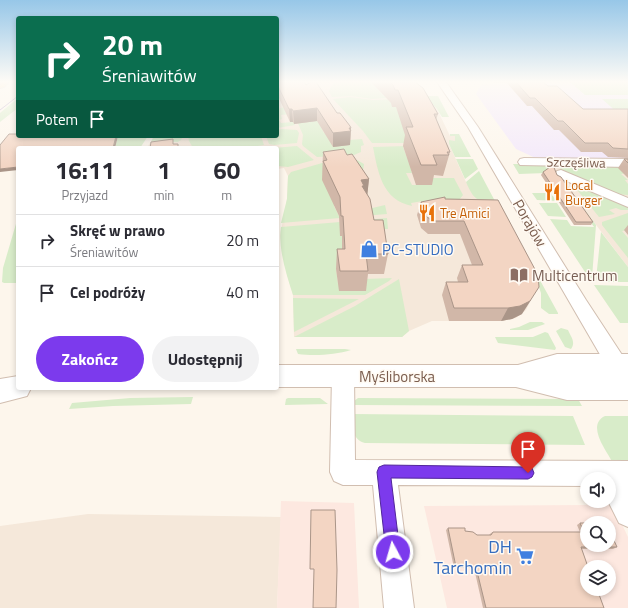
<!DOCTYPE html>
<html lang="pl">
<meta charset="utf-8">
<style>
:root{--surface:#fff;--page:#f2f2f3;--text:#2b2b33;--muted:#7c7c81;--line:#e1e1e2;--accent:#7c3aed}
body{margin:0;font-family:"Titillium Web",sans-serif;background:var(--page);color:var(--text);height:100vh;display:flex;flex-direction:column;font-size:15px;white-space:nowrap}
*{box-sizing:border-box;margin:0}
p{font-size:13px;color:var(--muted)}
.icon{flex:none;width:22px;height:22px;fill:none;stroke:currentColor;stroke-width:2;stroke-linecap:round;stroke-linejoin:round}
.map{position:relative;flex:1;overflow:hidden}
.panel{position:absolute;left:16px;top:146px;width:263px;height:244px;display:flex;flex-direction:column;background:var(--surface);border-radius:4px;box-shadow:0 2px 6px #0003}
.panel>*{flex:none}
.guide{position:absolute;left:16px;top:16px;width:263px;height:122px;border-radius:4px;box-shadow:0 2px 6px #0003;background:#0b6e4f;color:#fff;overflow:hidden}
.tools{position:absolute;left:580px;top:472px;display:grid;gap:8px}
.tools a{display:grid;place-items:center;width:36px;height:36px;border-radius:50%;background:var(--surface);box-shadow:0 2px 6px #0003;font-size:20px}
.pin{position:absolute;display:grid;place-items:center;width:34px;height:34px;color:#fff;margin:-41px -17px;border-radius:50% 50% 50% 0;rotate:-45deg;box-shadow:0 0 4px #0007}
.pin .icon{rotate:45deg}
.me{position:absolute;width:44px;margin:-22px;rotate:354deg;stroke-linejoin:round;filter:drop-shadow(0 0 3px #0008)}
.turn{display:flex;align-items:center;gap:14px;height:84px;padding:0 20px;font-size:18px}
.turn .icon{width:52px;height:52px;stroke-width:2.5}
.turn b{display:block;font-size:28px;line-height:34px}
.then{display:flex;align-items:center;height:38px;padding:0 20px;background:#0003;gap:8px;font-size:15px}
.eta{display:flex;justify-content:space-evenly;align-items:center;height:68px;text-align:center}
.eta b{font-size:24px;font-weight:700;line-height:28px}
.button{display:flex;gap:8px;margin-top:auto;padding:8px 20px}
.button a{flex:1;height:46px;border-radius:24px;background:var(--accent);color:#fff;font-size:16px;font-weight:700;line-height:46px;text-align:center}
.button a+a{background:var(--page);color:var(--text)}
ul{padding:0;list-style:none}
li{display:flex;align-items:center;gap:12px;height:52px;padding:0 20px;border-top:1px solid var(--line)}
li div{flex:1}
li b{display:block;font-size:15px}
li em{font-style:normal}
.map>svg:first-child{display:block}
.residential{fill:#f5e8da}
.commercial{fill:#fde8e0;fill-rule:evenodd}
.education{fill:#f3e8fa}
.green{fill:#d8ecc9}
.lines{fill:none;stroke-linecap:round;stroke-linejoin:round}
.minor-casing{stroke:#d1beb0;stroke-width:2}
.tertiary-casing{stroke:#d1beb0;stroke-width:2}
.primary-casing{stroke:#dad1cd;stroke-width:2}
.minor{fill:#fff;fill-rule:evenodd}
.tertiary{fill:#fff;fill-rule:evenodd}
.primary{fill:#fbd9a5;fill-rule:evenodd}
.tram{stroke:#b9a8c9;stroke-width:1}
.wall{fill:#d1b7a8}
.shaded-wall{fill:#aa9588}
.building{fill:#f3d5c3;stroke:#aa9588}
.route{fill:#7c3aed;stroke:#51269a}
.labels{text-anchor:middle;dominant-baseline:central;stroke-width:3;stroke-linejoin:round;paint-order:stroke}
.far-street-label{font-size:13px;fill:#7a5c4d;stroke:#fffaf3}
.far-food-label{font-size:13px;fill:#c56008;stroke:#fffaf3;text-anchor:start}
.street-label{font-size:15px;fill:#7a5c4d;stroke:#fffaf3}
.shop-label{font-size:15px;fill:#366cbe;stroke:#fffaf3;text-anchor:start}
.education-label{font-size:15px;fill:#785e54;stroke:#fffaf3;text-anchor:start}
.near-shop-label{font-size:18px;fill:#366cbe;stroke:#fffaf3;text-anchor:end}
</style>
<div class="map">
<svg width="628" height="608" viewBox="0 0 628 608">
<rect width="100%" height="100%" fill="#fdf6ec"/>
<path class="residential" d="M277,82H411L423,90L426,93H422L437,109L450,136H455V141L449,144L466,182L480,201L531,300L526,310L516,318L501,321H432L409,331L402,337H294L293,295L287,274L280,236L287,199L288,176L284,168L277,169V148H147L154,136H277Z
M541,164H628V267L584,209H581Z
M88,514L281,517L277,608H0V526Z"/>
<path class="commercial" d="M577,480L587,482V501H609V497L628,537V608H447L424,506L587,505ZM587,523H609V545H587ZM587,567H609V589H587Z
M281,501L354,503L359,608H277Z"/>
<path class="education" d="M518,82H628V160H540L516,149L476,94L481,85Z"/>
<path class="green" d="M334,82H371L384,96L399,95L417,96L372,99L351,96L332,97L329,91Z
M570,82H628V95H585Z
M425,96H438L449,117H442L437,109Z
M350,97L373,100L418,98L396,107L441,143H372L363,131L333,99Z
M18,98V108L0,122V113Z
M602,99H628V113H618Z
M285,107L291,114L281,115L282,119L279,120L281,123L293,122L295,125L277,128V109Z
M318,118V121L324,133L349,140L362,139L364,145L361,146V152L354,155L317,157L303,146L302,144L303,135L297,121Z
M282,129L297,130L299,133L297,143L274,145L269,144L266,136H277V130Z
M450,134H459L471,157H455L449,144V140L455,141V136H450Z
M118,136H148L140,148H115Z
M154,136H183L181,140L178,142H151Z
M188,136H261L264,145L245,148H193L189,141Z
M440,145L403,147L412,170H411L412,173H406L412,185H431L429,178H454L463,195L459,200L433,205L429,200L411,203L412,206C382,200 378,172 373,147Z
M297,146L314,160L288,167L278,166L277,148H273Z
M456,159H473L478,169L465,179Z
M357,160L364,164L363,171L334,206L339,216L385,205L387,214L281,223L287,199L288,176L291,172L329,161Z
M513,164H541L554,170L546,173L519,174Z
M628,164V173L621,174L628,180H625L628,184V195L613,194L562,172L560,167L561,165Z
M479,171L496,203C476,201 474,200 466,182Z
M570,181L628,205V210H621L616,208L609,210L615,214L599,217Z
M532,193H551L556,201L537,200Z
M539,203H557L566,217L548,216Z
M581,209H584L596,225L592,278H589L550,219L567,220L571,226L594,227Z
M628,213V230L622,231L628,238V258L602,225V222Z
M18,217V283H4L2,282L3,268Z
M387,218L388,229H367L342,236L344,263L336,269L338,284L364,279L392,278L389,281L365,295H293C286,273 278,249 281,227Z
M601,232L628,267V282H599L596,279Z
M530,262L558,313V314H549L541,308V293Z
M399,279L409,331L402,337H294L355,306Z
M594,285L628,286V323H620Z
M293,298L359,299L294,332Z
M530,322H542L545,324L528,330H510V329L519,327Z
M561,328L568,330C571,337 576,342 571,349L565,347L556,331Z
M545,332L548,333L556,348L555,350L498,343L495,337H533Z
M296,349H345L351,350C335,355 314,356 298,354Z
M193,397L191,404L113,406L69,409L72,403L130,398Z
M288,398H320L328,404L285,405L286,399Z
M358,398L578,399L582,406L353,405L354,401Z
M352,414L573,416L585,445L365,443C351,439 353,427 352,414Z
M605,416H628V462L613,463C606,450 586,425 605,416Z"/>
<g class="lines">
<g class="minor-casing">
<path id="minor" d="M437,82H446L478,127L586,300L628,364V391L620,389L468,127Z
M524,158L628,159V167L520,165L518,162L520,159Z
M561,170L628,198V207L557,177L555,174L557,171Z
M343,367L350,370L354,376L355,460L628,461V527L619,523L608,501H609V479H587V486L398,485L414,608H384L373,485H343L334,481L330,472L332,376L336,370Z"/>
</g>
<g class="tertiary-casing">
<path id="tertiary" d="M557,354H628V376H564H628V400H567L516,387H277V365H518Z
M18,376V388H31L27,396L0,403V379Z"/>
</g>
<g class="primary-casing">
<path id="primary" d="M0,82H9L4,87L0,88Z"/>
</g>
<use href="#minor" class="minor"/>
<use href="#tertiary" class="tertiary"/>
<use href="#primary" class="primary"/>
<path class="tram" d="M0,110L18,96"/>
</g>
<path class="wall" d="M277,82L306,85L337,113L351,128L350,145L333,147L317,121L294,124L293,122H290L277,94Z
M371,82H415L438,114L436,120L450,152L443,176L434,175L432,185H416L403,146L405,135L396,107H392L391,103Z
M493,82H543L548,86L583,109H628V158L608,157L602,152H581L559,130H554L532,106H527L506,82L495,83Z
M323,152L347,155L369,179L367,195L374,220L388,254L384,274H368L366,291H339L336,269L337,249H342V236H340L339,216L322,180Z
M624,159H628V178L618,168Z
M543,172L557,175L593,222L591,225H574L541,175Z
M445,199L498,200L522,314L512,319L501,321H449L442,295L446,282H458L457,278L462,265H472L460,234H428L421,228L417,215L421,202Z
M628,225V235L624,230Z
M580,523L617,547L613,549H581L604,608H483L474,568H454L446,530L448,528L465,531L477,535H489L491,533L493,532H580L577,525Z"/>
<path class="shaded-wall" d="M496,82H506L495,83Z
M317,108V121L294,124L293,111Z
M289,109H292L293,122H290Z
M351,128L350,145L333,147V133Z
M116,136H118L115,148H113Z
M18,167V170L0,172V169Z
M369,179L367,198L362,205L361,180Z
M531,300L522,314L512,319L501,321L508,308Z"/>
<path class="building" d="M277,82H304L306,85L311,82H316L337,113H340L350,126L351,128H349L351,131L333,133L317,108L293,111L292,109H289L277,84Z
M390,82H415L423,88L438,114H434L450,152H447L449,155H433L437,165H421L406,127H413L398,90H395L393,85Z
M516,82H543L548,86H557L583,109H628V149L613,148L608,143H585L563,121H558L535,98H530Z
M9,134H18V136H116L113,148H18V167L0,169V145Z
M173,139V144H178V148H150L151,142Z
M344,149L347,155L352,154L369,179L361,180L364,186H362L370,199L374,220H383L388,254H366L368,271H340L337,249H345L343,216H341L340,197L323,161L327,160L323,152Z
M624,159H628V163Z
M553,165L557,175L561,177L593,222H576L543,172Z
M445,197V199L498,200L538,275L539,287L530,301L520,306L508,308H454L446,282H468L462,265H483L464,221H432L425,215L421,202Z
M311,510H335L337,570L336,608H313L314,569H310Z
M580,523H587V545H609V530L617,547H581L588,567H587V589H597L604,608H486L476,567H456L448,528H465V531L473,532L477,535H491L493,532H584Z"/>
<linearGradient id="sky" x2="0" y2="1"><stop stop-color="#97c7e8"/><stop offset="0.49" stop-color="#fefbf6"/><stop offset="1" stop-color="#fefbf6" stop-opacity="0"/></linearGradient>
<rect width="628" height="167" fill="url(#sky)"/>
<path class="route" d="M384,465L528,467L532,468L534,473L532,477L528,479L391,478L400,552L398,557L393,559L388,557L386,552L377,472L379,467Z"/>
<defs>
<g id="restaurant-bare" transform="scale(1.38)"><path d="M-5-6h1v4h1v-4h1v4h1v-4h1v5L-1.5 .5V6h-2V.5L-5-1ZM5-6V6H3V1.5H1.5Q1.5-4 5-6Z" fill="#e8710a" stroke="#fffaf3" stroke-width="2.5" paint-order="stroke"/></g>
<g id="shop-bare" transform="scale(1.38)"><path d="M-5-2.5h2.3a2.7 3.5 0 0 1 5.4 0H5L5.5 6h-11ZM-1.5-2.5h3a1.5 2.3 0 0 0-3 0Z" fill="#3f7fe0" stroke="#fffaf3" stroke-width="2.5" paint-order="stroke"/></g>
<g id="library-bare" transform="scale(1.38)"><path d="M-6-4Q-3-5.5-.7-3.5V5Q-3 3-6 4ZM6-4Q3-5.5 .7-3.5V5Q3 3 6 4Z" fill="#8d6e63" stroke="#fffaf3" stroke-width="2.5" paint-order="stroke"/></g>
<g id="supermarket-bare" transform="scale(1.38)"><path d="M-6-5.5h2.5l.6 2H6L4.5 2H-2.5L-4.4-4H-6ZM-1.5 3.2a1.3 1.3 0 1 0 .1 0ZM3 3.2a1.3 1.3 0 1 0 .1 0Z" fill="#3f7fe0" stroke="#fffaf3" stroke-width="2.5" paint-order="stroke"/></g>
</defs>
<g fill-rule="evenodd">
<use href="#restaurant-bare" x="552" y="192"/>
<use href="#restaurant-bare" x="427" y="213"/>
<use href="#shop-bare" x="369" y="249"/>
<use href="#library-bare" x="519" y="275"/>
<use href="#supermarket-bare" x="525" y="556"/>
</g>
<g class="labels">
<g class="far-street-label">
<text transform="translate(576 162) rotate(1)">Szczęśliwa</text>
</g>
<g class="far-food-label">
<text x="565" y="185">Local<tspan x="565" dy="15">Burger</tspan></text>
<text x="440" y="213">Tre Amici</text>
</g>
<g class="street-label">
<text transform="translate(530 223) rotate(60)">Porajów</text>
<text x="397" y="376">Myśliborska</text>
</g>
<g class="shop-label">
<text x="382" y="249">PC-STUDIO</text>
</g>
<g class="education-label">
<text x="532" y="275">Multicentrum</text>
</g>
<g class="near-shop-label">
<text x="512" y="546">DH<tspan x="512" dy="21">Tarchomin</tspan></text>
</g>
</g>
</svg>
<div class="tools">
<a><svg class="icon" aria-label="sound" viewBox="0 0 24 24"><path d="M4 9h4l5-4v14l-5-4H4zM17 9q2 3 0 6"/></svg></a>
<a><svg class="icon" aria-label="search" viewBox="0 0 24 24"><circle cx="10" cy="10" r="6"/><path d="M15 15l6 6"/></svg></a>
<a><svg class="icon" aria-label="layers" viewBox="0 0 24 24"><path d="M12 4l9 5-9 5-9-5zM3 14l9 5 9-5"/></svg></a>
</div>
<div class="pin" style="left:528px;top:473px;background:#d93025"><svg class="icon" aria-label="arrive" viewBox="0 0 24 24"><path d="M6 21V4h12l-3 4 3 4H6"/></svg></div>
<svg class="me" style="left:393px;top:552px" viewBox="-20 -20 40 40"><circle r="17" fill="#7c3aed" stroke="#fff" stroke-width="3"/><path d="M0-11L8 9 0 5-8 9z" fill="#fff"/></svg>
<div class="guide">
<div class="turn"><svg class="icon" aria-label="right" viewBox="0 0 24 24"><path d="M7 20v-9h11M14 6l5 5-5 5"/></svg><div><b>20 m</b>Śreniawitów</div></div>
<div class="then">Potem<svg class="icon" aria-label="arrive" viewBox="0 0 24 24"><path d="M6 21V4h12l-3 4 3 4H6"/></svg></div>
</div>
<section class="panel">
<div class="eta">
<div><b>16:11</b><p>Przyjazd</p></div>
<div><b>1</b><p>min</p></div>
<div><b>60</b><p>m</p></div>
</div>
<ul>
<li><svg class="icon" aria-label="right" viewBox="0 0 24 24"><path d="M7 20v-9h11M14 6l5 5-5 5"/></svg><div><b>Skręć w prawo</b><p>Śreniawitów</p></div><em>20 m</em></li>
<li><svg class="icon" aria-label="arrive" viewBox="0 0 24 24"><path d="M6 21V4h12l-3 4 3 4H6"/></svg><div><b>Cel podróży</b></div><em>40 m</em></li>
</ul>
<div class="button"><a>Zakończ</a><a>Udostępnij</a></div>
</section>
</div>
